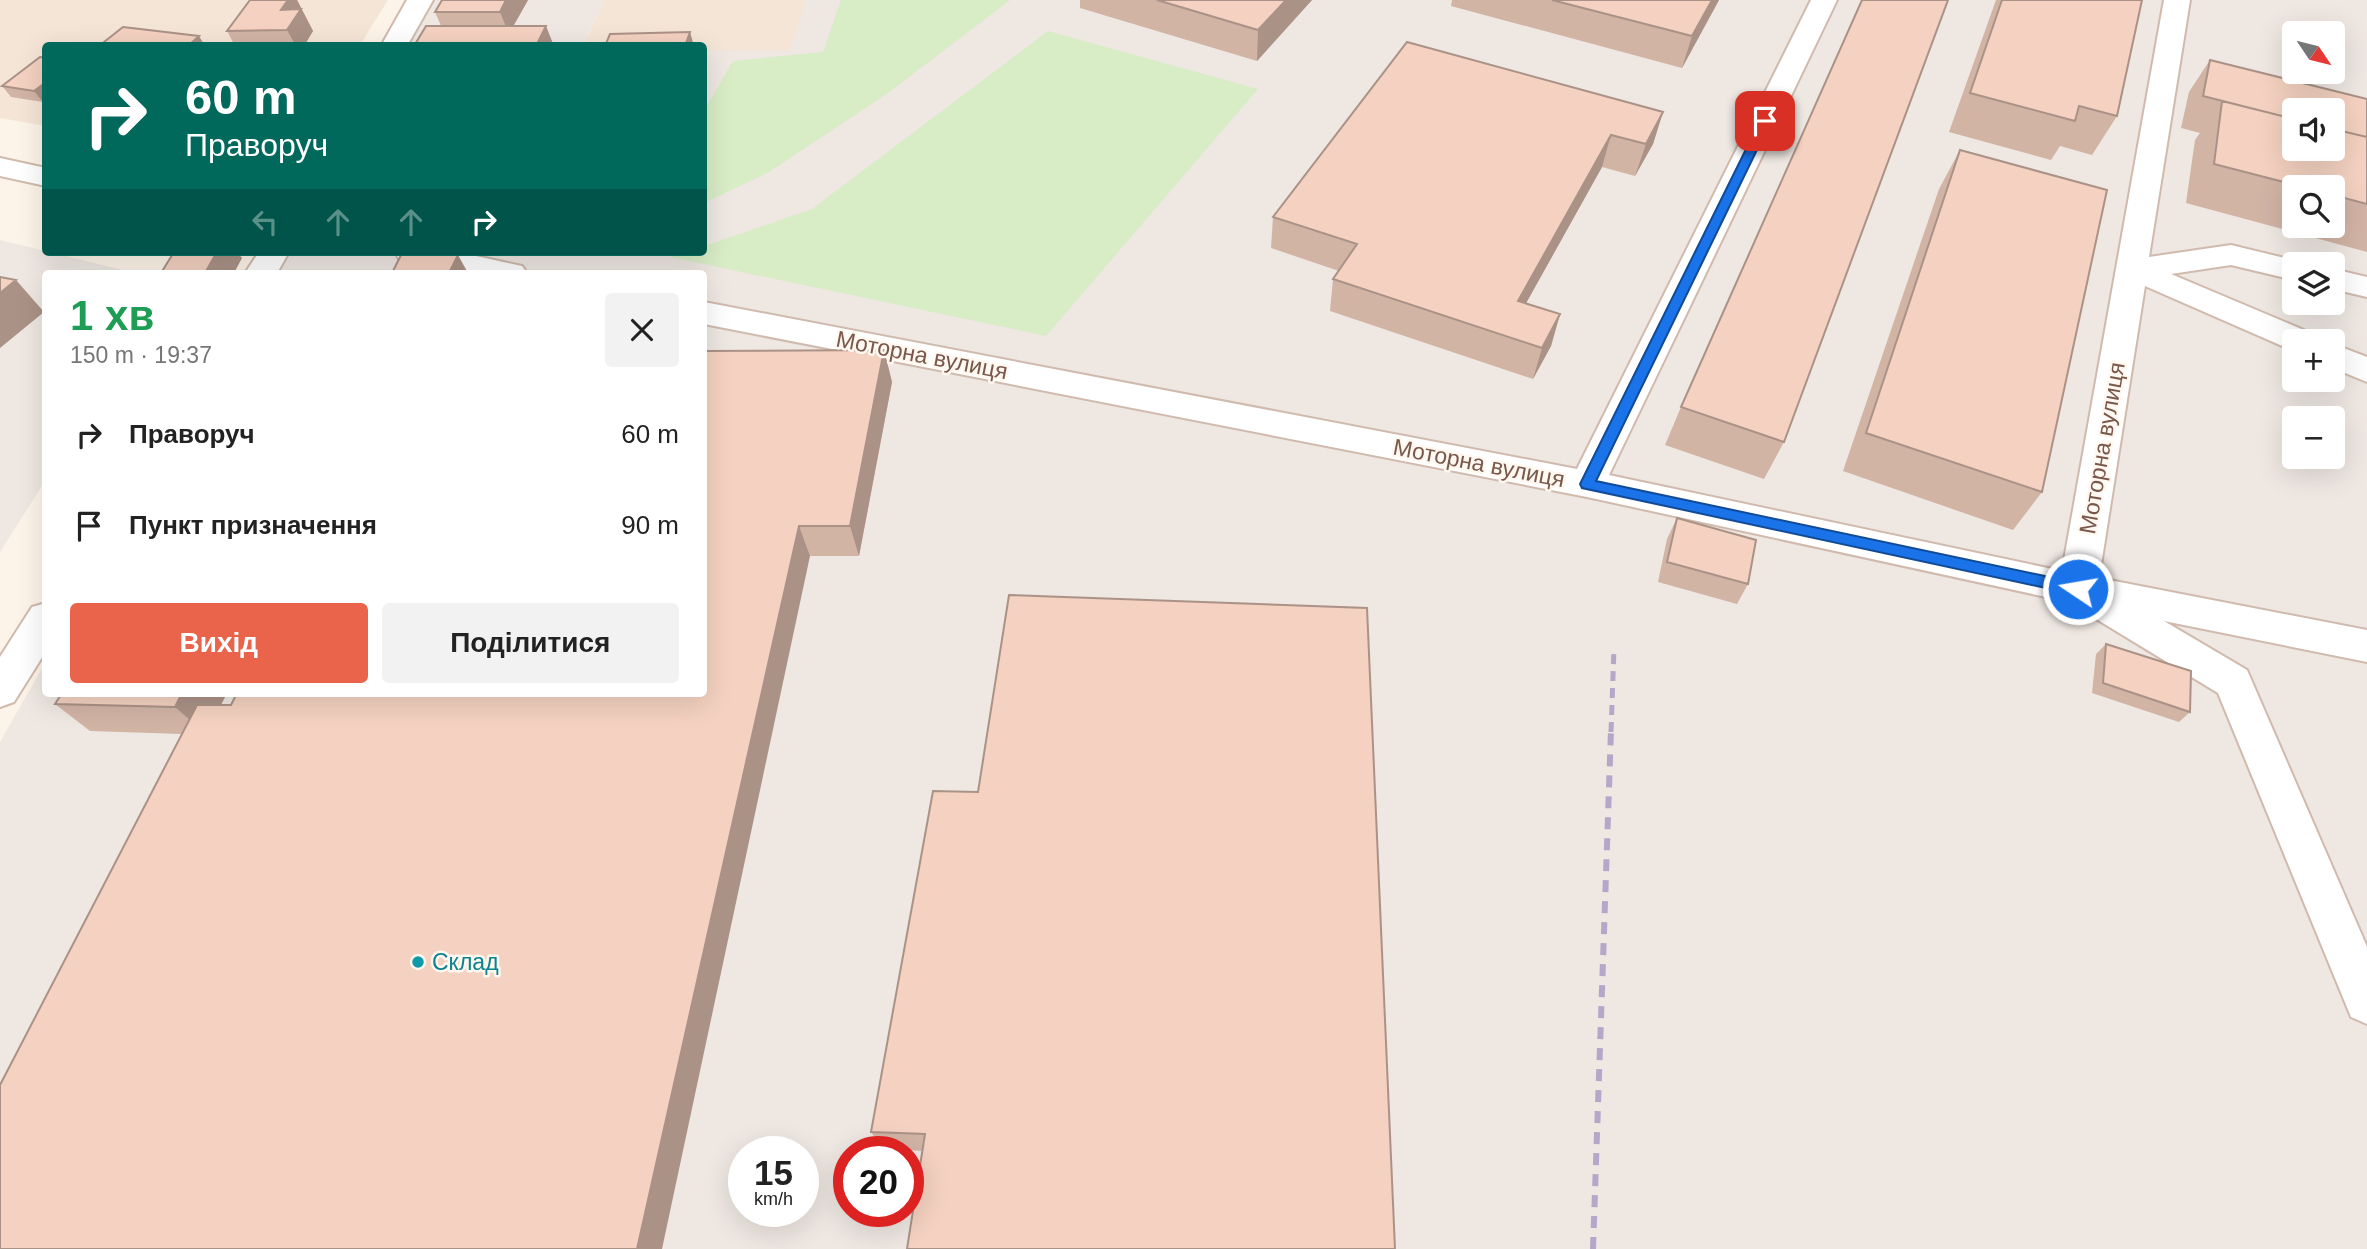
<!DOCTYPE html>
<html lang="uk">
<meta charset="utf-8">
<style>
:root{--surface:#fff;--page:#f2f2f2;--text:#222;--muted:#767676;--accent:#ea644c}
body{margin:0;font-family:Arial,sans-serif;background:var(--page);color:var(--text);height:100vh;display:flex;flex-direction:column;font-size:26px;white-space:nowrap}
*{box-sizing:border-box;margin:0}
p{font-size:23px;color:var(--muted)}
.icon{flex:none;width:38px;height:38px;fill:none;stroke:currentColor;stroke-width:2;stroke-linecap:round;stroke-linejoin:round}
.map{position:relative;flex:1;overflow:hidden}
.panel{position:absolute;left:42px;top:270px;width:665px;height:427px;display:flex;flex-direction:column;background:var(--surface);border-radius:7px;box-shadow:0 7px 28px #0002}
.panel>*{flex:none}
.guide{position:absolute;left:42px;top:42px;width:665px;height:214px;border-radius:7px;box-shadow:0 7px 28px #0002;background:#00695c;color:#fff;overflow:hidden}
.needle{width:46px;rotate:125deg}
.controls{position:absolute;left:2282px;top:21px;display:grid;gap:14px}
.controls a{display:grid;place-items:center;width:63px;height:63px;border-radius:7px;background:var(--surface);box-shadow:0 7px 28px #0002;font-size:35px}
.speed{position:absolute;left:728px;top:1136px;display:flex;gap:14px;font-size:35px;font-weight:700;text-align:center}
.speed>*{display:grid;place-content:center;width:91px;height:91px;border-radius:50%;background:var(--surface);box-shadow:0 7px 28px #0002;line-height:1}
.speed small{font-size:18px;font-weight:400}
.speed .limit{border:10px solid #d22;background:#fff;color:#111}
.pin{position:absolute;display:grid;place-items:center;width:60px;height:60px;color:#fff;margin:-30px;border-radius:14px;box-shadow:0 4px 10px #0006}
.me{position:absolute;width:77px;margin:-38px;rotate:282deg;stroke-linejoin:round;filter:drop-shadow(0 0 5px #0008)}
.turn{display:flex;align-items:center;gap:24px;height:147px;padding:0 28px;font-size:32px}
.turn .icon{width:91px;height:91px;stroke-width:2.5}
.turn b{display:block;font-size:49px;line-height:60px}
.lanes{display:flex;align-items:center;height:66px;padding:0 28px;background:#0003;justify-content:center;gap:35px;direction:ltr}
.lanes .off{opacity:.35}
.round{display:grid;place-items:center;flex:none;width:74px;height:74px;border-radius:7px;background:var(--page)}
.overview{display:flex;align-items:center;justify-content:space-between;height:119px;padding:0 28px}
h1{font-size:42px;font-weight:800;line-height:52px;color:#1e9e55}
.button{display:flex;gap:14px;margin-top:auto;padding:14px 28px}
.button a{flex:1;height:80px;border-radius:7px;background:var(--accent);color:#fff;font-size:28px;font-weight:800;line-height:80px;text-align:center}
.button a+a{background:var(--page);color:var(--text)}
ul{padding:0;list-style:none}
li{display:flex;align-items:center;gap:21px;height:91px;padding:0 28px}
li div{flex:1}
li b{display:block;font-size:26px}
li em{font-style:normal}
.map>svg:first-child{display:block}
.residential{fill:#f5e5d7}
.industrial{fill:#eee7e2;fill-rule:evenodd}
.green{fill:#d8ecc6}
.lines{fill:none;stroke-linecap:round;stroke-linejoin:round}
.minor-casing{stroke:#d0baad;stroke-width:4}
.minor{fill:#fff;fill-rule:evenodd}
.rail-far1{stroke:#b6a6c9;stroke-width:5;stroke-dasharray:10 7;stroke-linecap:butt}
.rail{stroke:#b6a6c9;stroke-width:6;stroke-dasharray:12 9;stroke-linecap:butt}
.wall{fill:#d2b4a5;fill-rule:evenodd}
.shaded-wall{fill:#ab9286}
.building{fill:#f4d1c0;stroke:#ab9286;stroke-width:2}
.route{fill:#1a73e8;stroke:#114b97;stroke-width:2}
.culture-dot{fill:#0f9aa8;stroke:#fff8f0;stroke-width:2.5}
.labels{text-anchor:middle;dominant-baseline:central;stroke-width:5;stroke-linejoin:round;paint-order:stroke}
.street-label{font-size:23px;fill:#79584b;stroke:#fff8f0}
.culture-label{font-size:23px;fill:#0d838f;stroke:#fff8f0;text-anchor:start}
</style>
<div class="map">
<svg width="2367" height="1249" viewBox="0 0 2367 1249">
<rect width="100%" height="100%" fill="#fdf4e9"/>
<path class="residential" d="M0,0H388L360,45L46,46L45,126L0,118Z
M604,0H806L791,51H704V46H583Z"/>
<path class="industrial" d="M425,0H604L583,45L399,46Z
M806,0H2367V1249H0V742L45,663L46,693H704V273H269L281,252H704V51H790ZM2294,33H2333V72H2294ZM2294,110H2333V149H2294ZM2294,187H2333V226H2294ZM2294,264H2333V303H2294ZM2294,341H2333V380H2294ZM2294,418H2333V457H2294ZM744,1152H803V1211H744ZM849,1152H908V1211H849Z
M0,240L135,273H46L45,481L0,552Z"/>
<path class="green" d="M841,0H1010L888,93L769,172L704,203V111L733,61L823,52Z
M1048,31L1258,89L1046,336L670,257L684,252H704V246L812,209Z"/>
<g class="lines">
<g class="minor-casing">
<path id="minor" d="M407,0H433L407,46H381Z
M1811,0H1837L1609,475L2062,571L2164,0H2190L2149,257L2231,245L2305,263L2294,264V280L2231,265L2171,274L2311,333L2316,341H2294V350L2289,349L2145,286L2099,578L2367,630V662L2164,621L2247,670L2367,947V1024L2351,1017L2218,693L2088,614L2083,605L1587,497L704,324V302L1577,469Z
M0,158L46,168V186L0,176Z
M259,252H289L277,273H245Z
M395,252H458L522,266L527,273H463L399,259Z
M2333,269L2367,277V297L2333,289Z
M2333,344L2367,357V382L2333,368Z
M46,603V651L14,702L0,707V657L32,607Z"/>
</g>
<use href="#minor" class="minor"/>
<path class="rail-far1" d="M1611,732L1614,648"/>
<path class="rail" d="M1593,1249L1611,730"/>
</g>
<path class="wall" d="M250,0H297L313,31L304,46H235L227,31Z
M528,0L513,26H441L435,12Z
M1080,0H1312L1257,61L1080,8Z
M1452,0H1719L1682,68L1451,6Z
M1996,0H2142L2117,116L2092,155L2060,146L2051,160L1949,132Z
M46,58L43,102L11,97L2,86Z
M2210,60L2367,99V252L2186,203L2195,140L2200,133L2181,128L2189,92ZM2294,187H2333V226H2294Z
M1663,112L1653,144L1635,176L1602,167L1526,303L1560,314L1551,346L1533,379L1330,311L1333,279L1339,271L1271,248L1273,217Z
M1960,150L2042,492L2013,530L1843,471L1939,189Z
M884,350L892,382L859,556H810L182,734L90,731L55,704L227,693L221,705H231Z
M1681,407L1784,442L1764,479L1665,445Z
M1677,518L1748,584L1737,604L1658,582L1667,539Z
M2106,644L2190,712L2179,722L2092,693L2096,654Z
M978,792L923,1151L883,1149L871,1132Z"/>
<path class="shaded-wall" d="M288,0H297L313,31L304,46H296L287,30L281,10Z
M506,0H528L509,34L500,12Z
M1286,0H1312L1257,61L1258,30Z
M1712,0H1719L1682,68L1692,36Z
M546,26L554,46H536Z
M690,32L694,46H685Z
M199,36L205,46H188Z
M46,82V100L43,102L34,91Z
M1663,112L1653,144L1635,176L1646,144Z
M1611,135L1602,167L1510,332L1518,301Z
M217,252H237L242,258L234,273H205Z
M458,255L468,273H449Z
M16,280L44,312L0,348V293Z
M1560,314L1551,346L1533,379L1542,348Z
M884,350L892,382L859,556L850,526Z
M799,526L810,556L662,1249H637Z
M182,693H227L206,734L175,707Z"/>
<path class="building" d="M250,0H288L281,10L301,9L287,30L227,31Z
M442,0H506L500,12H435Z
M1157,0H1286L1258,30Z
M1552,0H1712L1692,36Z
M1862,0H1948L1784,442L1681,407Z
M2002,0H2142L2117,116L2079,106L2075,121L1970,93Z
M426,26H546L536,46H414Z
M123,27L199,36L188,46H99Z
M690,32L685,46H605L610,34Z
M1407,42L1663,112L1646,144L1611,135L1518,301L1560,314L1542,348L1333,279L1357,244L1273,217Z
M40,57L46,58V82L34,91L2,86Z
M2210,60L2367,99V137L2333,129V110H2294V119L2203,96Z
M2222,101L2294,119V149H2333V129L2367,137V204L2333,195V187H2303L2214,164Z
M1960,150L2107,190L2042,492L1866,433Z
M174,252H217L205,273H161Z
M401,255H458L449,273H392Z
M0,277L16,280L0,293Z
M884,350L850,526H799L637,1249H0V1085L197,705H231L237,693H704V351Z
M1677,518L1756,540L1748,584L1667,562Z
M1009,595L1367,608L1395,1249H907L925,1134L871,1132L933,791L978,792Z
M2106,644L2191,671L2190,712L2103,683Z
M62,693H182L175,707L55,704Z"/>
<path class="route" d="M1761,119L1771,121L1596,481L2078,583L2084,585L2086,589L2084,594L2078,595L1582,488L1580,484Z"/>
<circle class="culture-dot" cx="418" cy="962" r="7"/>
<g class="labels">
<g class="street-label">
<text transform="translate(922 355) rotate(11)">Моторна вулиця</text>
<text transform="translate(2102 448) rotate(-80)">Моторна вулиця</text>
<text transform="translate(1479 463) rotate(11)">Моторна вулиця</text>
</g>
<g class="culture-label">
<text x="432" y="962">Склад</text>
</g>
</g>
</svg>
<div class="controls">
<a><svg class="needle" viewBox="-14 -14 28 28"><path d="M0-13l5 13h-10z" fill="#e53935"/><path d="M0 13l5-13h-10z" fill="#767676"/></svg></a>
<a><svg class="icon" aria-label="sound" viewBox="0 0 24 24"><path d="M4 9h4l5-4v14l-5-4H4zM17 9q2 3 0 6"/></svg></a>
<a><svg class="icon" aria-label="search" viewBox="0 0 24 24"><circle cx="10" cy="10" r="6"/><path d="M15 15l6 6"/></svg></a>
<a><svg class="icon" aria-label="layers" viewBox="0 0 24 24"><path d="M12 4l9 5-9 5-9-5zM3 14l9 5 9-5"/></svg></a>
<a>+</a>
<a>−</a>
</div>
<div class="speed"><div>15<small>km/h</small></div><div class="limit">20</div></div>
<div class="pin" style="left:1765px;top:121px;background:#d93025"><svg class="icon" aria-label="arrive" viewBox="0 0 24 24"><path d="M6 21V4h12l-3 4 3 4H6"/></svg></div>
<svg class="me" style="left:2078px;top:589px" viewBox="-20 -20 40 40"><circle r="17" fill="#1a73e8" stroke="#fff" stroke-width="3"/><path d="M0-11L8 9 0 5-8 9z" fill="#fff"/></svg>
<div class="guide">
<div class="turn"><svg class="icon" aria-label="right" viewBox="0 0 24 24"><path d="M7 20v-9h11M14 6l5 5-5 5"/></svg><div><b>60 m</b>Праворуч</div></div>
<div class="lanes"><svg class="icon off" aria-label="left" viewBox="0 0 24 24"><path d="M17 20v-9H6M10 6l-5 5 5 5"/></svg><svg class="icon off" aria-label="ahead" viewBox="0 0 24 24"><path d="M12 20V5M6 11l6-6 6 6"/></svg><svg class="icon off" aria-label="ahead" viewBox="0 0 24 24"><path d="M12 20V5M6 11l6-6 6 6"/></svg><svg class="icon" aria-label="right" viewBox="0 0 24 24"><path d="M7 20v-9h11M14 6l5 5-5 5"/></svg></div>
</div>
<section class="panel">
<div class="overview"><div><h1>1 хв</h1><p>150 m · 19:37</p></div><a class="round"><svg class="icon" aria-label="close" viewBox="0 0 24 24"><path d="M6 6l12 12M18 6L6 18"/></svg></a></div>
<ul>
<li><svg class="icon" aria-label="right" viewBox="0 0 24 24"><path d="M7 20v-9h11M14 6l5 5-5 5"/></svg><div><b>Праворуч</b></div><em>60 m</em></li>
<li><svg class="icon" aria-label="arrive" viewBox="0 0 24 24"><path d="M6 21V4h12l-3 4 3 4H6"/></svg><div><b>Пункт призначення</b></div><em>90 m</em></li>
</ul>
<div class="button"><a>Вихід</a><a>Поділитися</a></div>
</section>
</div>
